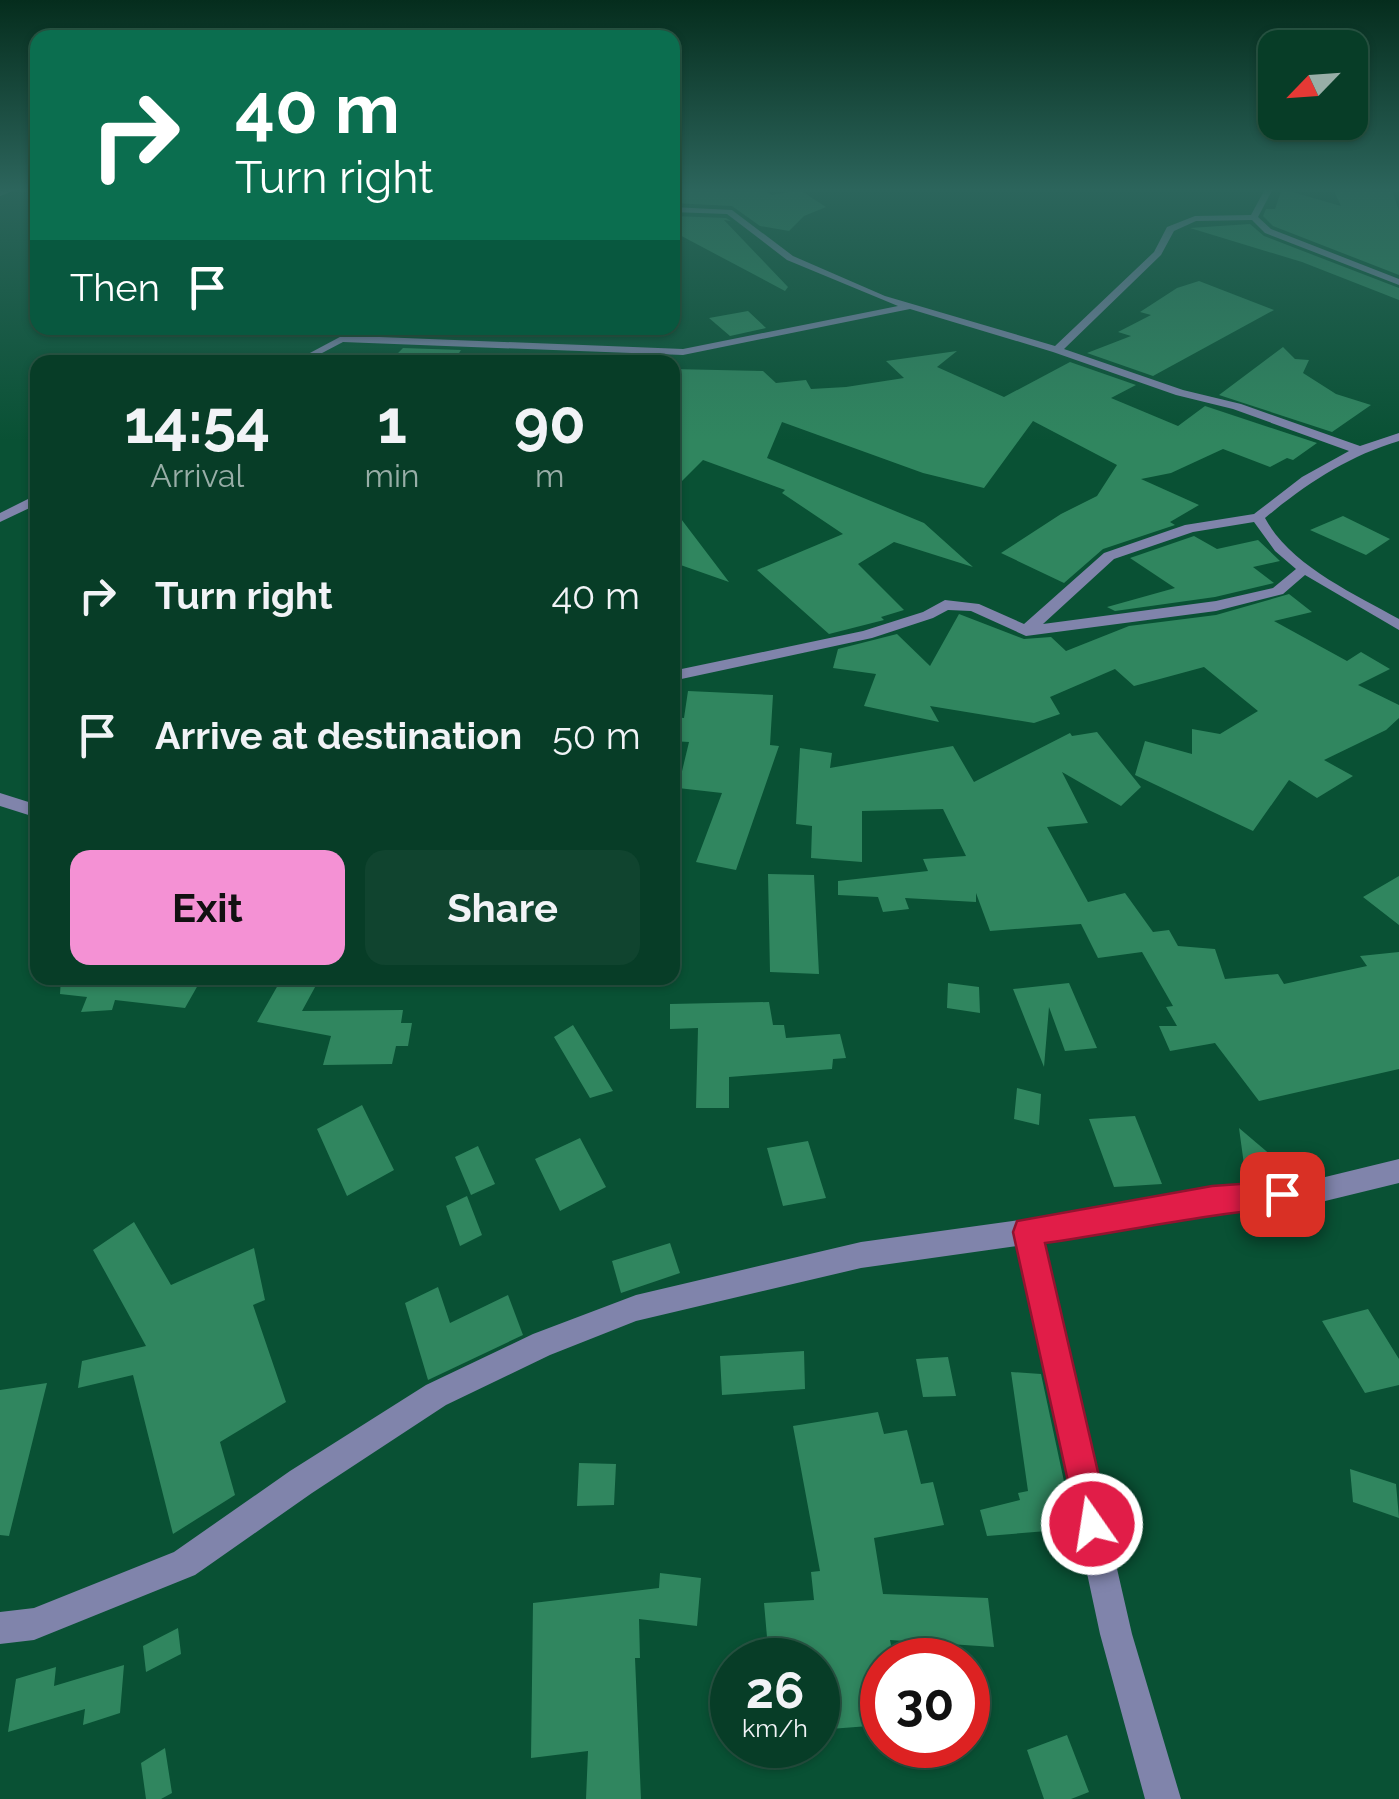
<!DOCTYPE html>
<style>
:root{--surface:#073d27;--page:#10442f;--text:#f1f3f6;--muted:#98aea7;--line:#285644;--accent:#f491d4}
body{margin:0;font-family:Raleway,sans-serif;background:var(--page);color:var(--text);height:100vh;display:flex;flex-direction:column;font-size:38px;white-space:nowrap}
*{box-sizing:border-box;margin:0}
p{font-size:32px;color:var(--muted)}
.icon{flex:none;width:55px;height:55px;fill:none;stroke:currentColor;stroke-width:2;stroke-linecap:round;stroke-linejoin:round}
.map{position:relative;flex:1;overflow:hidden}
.drawer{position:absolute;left:30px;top:355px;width:650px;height:630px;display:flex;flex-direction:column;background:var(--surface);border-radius:20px;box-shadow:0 2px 8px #0004,0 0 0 2px var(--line)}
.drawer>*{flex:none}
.top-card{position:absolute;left:30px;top:30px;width:650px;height:305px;border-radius:20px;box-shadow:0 2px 8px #0004,0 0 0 2px var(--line);background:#0b6e4f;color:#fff;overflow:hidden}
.needle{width:65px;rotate:245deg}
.controls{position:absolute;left:1258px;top:30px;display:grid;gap:20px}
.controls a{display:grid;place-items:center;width:110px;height:110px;border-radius:20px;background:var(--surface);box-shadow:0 2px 8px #0004,0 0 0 2px var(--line);font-size:50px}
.speed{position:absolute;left:710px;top:1638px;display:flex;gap:20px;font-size:50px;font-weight:700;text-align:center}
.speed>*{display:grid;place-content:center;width:130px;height:130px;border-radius:50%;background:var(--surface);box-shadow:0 2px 8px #0004,0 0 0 2px var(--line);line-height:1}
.speed small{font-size:25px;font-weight:400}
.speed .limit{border:15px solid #d22;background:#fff;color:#111}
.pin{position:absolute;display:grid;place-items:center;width:85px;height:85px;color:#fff;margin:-42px;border-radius:20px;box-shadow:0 5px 15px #0006}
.me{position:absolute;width:110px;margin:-55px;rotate:347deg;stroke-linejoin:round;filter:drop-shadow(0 0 8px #0008)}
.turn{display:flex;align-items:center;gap:35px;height:210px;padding:0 40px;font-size:45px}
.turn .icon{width:130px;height:130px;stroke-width:2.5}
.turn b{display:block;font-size:70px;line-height:85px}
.then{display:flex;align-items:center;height:95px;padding:0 40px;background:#0003;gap:20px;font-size:38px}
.eta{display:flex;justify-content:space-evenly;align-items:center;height:170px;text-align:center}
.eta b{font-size:60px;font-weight:700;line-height:70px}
.button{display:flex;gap:20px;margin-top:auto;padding:20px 40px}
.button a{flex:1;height:115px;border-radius:20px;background:var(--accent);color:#111;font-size:40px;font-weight:700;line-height:115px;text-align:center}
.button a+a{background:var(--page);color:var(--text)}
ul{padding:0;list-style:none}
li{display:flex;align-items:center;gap:30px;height:140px;padding:0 40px}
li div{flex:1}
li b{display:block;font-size:38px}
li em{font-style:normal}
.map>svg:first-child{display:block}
.building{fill:#30865f}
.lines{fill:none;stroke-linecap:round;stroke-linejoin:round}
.minor{fill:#8084ab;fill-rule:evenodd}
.route{fill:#e11d48;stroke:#92132f;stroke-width:2.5}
</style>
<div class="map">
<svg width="1399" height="1799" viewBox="0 0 1399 1799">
<rect width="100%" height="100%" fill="#095134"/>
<path class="building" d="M672,189H762L772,195L800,190L826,207L804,216L789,231L760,226L732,206L673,203Z
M1282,189L1341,206L1333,189L1392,190L1399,211V275L1273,226L1263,216L1266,209H1275Z
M673,216L726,218L731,221L724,220L788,287L785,291L674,232Z
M1250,224L1264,236L1399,288V300L1302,262L1190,228Z
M1199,281L1274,310L1153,376L1087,353L1131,336L1118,332L1151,315L1140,312L1177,288Z
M748,311L766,328L730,336L709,318Z
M1283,347L1295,359L1309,360L1303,373L1336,394L1371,405L1332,432L1219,395Z
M403,348L461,350L453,362H389Z
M957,351L937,367L1004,397L1070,362L1136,385L1111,398L1178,426L1205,406L1317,443L1293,460L1287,458L1270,467L1223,449L1171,473L1141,479L1199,505L1170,522L1175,525L1103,549L1064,583L1001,553L1061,514L1097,496L1117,465L1033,421L984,488L923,473L782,422L767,458L924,523L973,567L894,542L858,564L904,610L881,617L884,620L829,634L757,570L843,534L782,493L785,490L703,460L672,491V369L763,371L776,383L806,380L811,389L846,387L904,378L886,361Z
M672,507L729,582L672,562Z
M1343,516L1390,539L1366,555L1310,530Z
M1194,536L1217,549L1258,540L1280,561L1253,567L1274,583L1215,597L1115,611L1107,607L1175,588L1130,558Z
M1289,594L1312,612L1274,621L1347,661L1361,652L1390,669L1358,685L1399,705V718L1386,730L1324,760L1353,776L1317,798L1289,780L1253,831L1135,775L1145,741L1192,754V729L1220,734L1258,711L1204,667L1134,686L1115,669L1050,697L1060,714L1034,723L930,706L939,722L864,706L876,674L833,668L838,649L897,634L930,666L959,614L1024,639L1051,637L1066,651L1129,626L1216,615Z
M688,691L773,695L770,745L779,746L736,870L696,862L722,793L678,788L689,742L672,741V717L684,718Z
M1097,732L1141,787L1121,806L1062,772L1088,823L1047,827L1088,902L1125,893L1153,932L1169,930L1178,946L1215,949L1225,979L1278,974L1284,984L1367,966L1360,956L1399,952V1069L1259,1101L1215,1043L1170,1051L1159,1026H1177L1166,1007L1173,1006L1142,952L1098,958L1081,924L990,931L976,893V902L905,898L909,909L883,912L878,897L838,895V881L928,871L923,859L966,856L943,809L862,811V862L811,858L812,826L796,824L800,748L832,753L830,768L953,746L974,782L1070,733L1072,736Z
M768,874L814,875L819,974L770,972Z
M1399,876V925L1363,897Z
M61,978H202L185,1008L115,1000L112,1010L81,1012L87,997L60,994Z
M282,978H320L302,1011L403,1010L401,1023H412L408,1046H396L392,1064L323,1065L331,1036L257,1022Z
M948,983L979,987L980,1013L947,1008Z
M1069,983L1097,1048L1065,1051L1049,1007L1044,1067L1013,989Z
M769,1002L773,1025H784L786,1038L840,1034L846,1058L833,1059L832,1069L729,1077V1108H696L698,1028L670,1029V1004Z
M573,1025L613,1091L590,1098L554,1037Z
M1017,1088L1041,1094L1039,1125L1014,1119Z
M362,1105L394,1170L347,1196L317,1129Z
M1135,1116L1162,1184L1114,1187L1089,1119Z
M1239,1128L1297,1177L1280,1178L1245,1172Z
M580,1138L606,1187L560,1211L535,1159Z
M808,1141L826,1198L783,1206L767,1148Z
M478,1146L495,1184L471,1195L455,1157Z
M467,1196L482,1235L460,1246L446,1206Z
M134,1222L171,1285L254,1248L265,1300L253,1305L286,1402L220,1442L235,1495L173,1534L133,1375L78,1388L82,1361L146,1346L93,1250Z
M670,1243L680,1273L621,1293L612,1261Z
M438,1287L450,1323L508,1295L523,1335L428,1380L405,1303Z
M1368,1309L1399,1359V1385L1365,1393L1322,1321Z
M804,1351L805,1389L722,1395L720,1356Z
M948,1357L956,1396L923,1397L916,1359Z
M1011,1372L1041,1374L1065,1486H1057L1072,1529L987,1536L980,1510L1020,1500L1018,1493L1028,1491Z
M47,1383L9,1536L0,1535V1390Z
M878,1412L884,1434L907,1430L921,1484L933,1482L944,1525L874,1538L883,1594L988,1598L994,1647L890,1640L894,1660H882V1725L830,1729L821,1660H769L764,1603L814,1600L811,1572L820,1571L793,1426Z
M579,1463L616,1464L614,1505L577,1506Z
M1350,1469L1396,1484L1399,1518L1353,1502Z
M660,1573L701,1578L697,1626L639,1619L640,1658H635L641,1799H586L588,1751L531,1758L533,1603L659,1588Z
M178,1628L181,1654L146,1672L143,1646Z
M124,1665L120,1713L83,1725L85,1709L8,1732L16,1679L56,1667L54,1686Z
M1067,1735L1089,1792L1071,1799H1044L1027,1750Z
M165,1748L172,1793L161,1799H146L141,1763Z"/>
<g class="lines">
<path class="minor" d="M7,189H18L0,196V191Z
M1265,189H1273L1258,217L1271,229L1399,279V285L1265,233L1252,220L1196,221L1174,231L1161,255L1064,349L1183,390L1241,404L1360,446L1399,433V441C1348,456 1306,484 1265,518C1290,565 1353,593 1399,619V630L1305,575L1283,594L1216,611L1026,636L971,611L948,610L933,618L872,638L672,681V671L863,631L923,612L945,600L979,604L1024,624L1104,553L1185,525L1254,514L1302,477L1349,451L1233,409L1176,395L1053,352L910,309L683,355L343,342L305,362H293L353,330L358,333L355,336L683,349L898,306L787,260L727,214L672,212V207L732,210L793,256L885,296L1055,346L1154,252L1167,227L1195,216L1251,215ZM1254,522L1275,551L1296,569L1273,588L1216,601L1043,624L1114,559L1193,532Z
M38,494V504L0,522V513Z
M0,793L38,805V818L0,806Z
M1399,1159V1183L1317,1203L1212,1212L1144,1227L1042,1242L1132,1634L1181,1799H1145L1100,1634L1017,1246L861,1268L636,1321L550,1355L446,1405L312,1493L195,1575L34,1640L0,1644V1612L34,1608L174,1552L290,1471L426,1385L533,1334L636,1295L861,1242L1144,1203L1212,1188L1317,1179Z"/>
</g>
<linearGradient id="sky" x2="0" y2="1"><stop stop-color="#052d1d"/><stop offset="0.43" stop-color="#2c655c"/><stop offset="1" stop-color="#2c655c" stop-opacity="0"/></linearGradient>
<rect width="1399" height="441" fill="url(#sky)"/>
<path class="route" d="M1282,1181L1292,1185L1296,1194L1292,1204L1282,1208C1202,1214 1124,1232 1045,1243L1110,1524L1105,1536L1092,1541L1080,1536L1013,1232L1017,1221L1212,1186Z"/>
</svg>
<div class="controls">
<a><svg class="needle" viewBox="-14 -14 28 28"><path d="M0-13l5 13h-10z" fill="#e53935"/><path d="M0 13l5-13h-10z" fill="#98aea7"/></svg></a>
</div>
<div class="speed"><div>26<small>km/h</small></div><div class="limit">30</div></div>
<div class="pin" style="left:1282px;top:1194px;background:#d93025"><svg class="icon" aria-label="arrive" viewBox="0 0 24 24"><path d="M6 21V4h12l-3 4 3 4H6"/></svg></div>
<svg class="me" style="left:1092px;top:1524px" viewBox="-20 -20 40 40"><circle r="17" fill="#e11d48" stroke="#fff" stroke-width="3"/><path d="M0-11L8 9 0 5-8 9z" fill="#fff"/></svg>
<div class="top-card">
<div class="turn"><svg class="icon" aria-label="right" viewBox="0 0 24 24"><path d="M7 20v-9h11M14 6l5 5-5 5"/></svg><div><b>40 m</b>Turn right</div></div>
<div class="then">Then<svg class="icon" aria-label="arrive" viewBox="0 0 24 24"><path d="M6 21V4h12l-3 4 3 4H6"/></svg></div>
</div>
<section class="drawer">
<div class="eta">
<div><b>14:54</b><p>Arrival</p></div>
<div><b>1</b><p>min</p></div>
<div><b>90</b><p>m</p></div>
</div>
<ul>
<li><svg class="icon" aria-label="right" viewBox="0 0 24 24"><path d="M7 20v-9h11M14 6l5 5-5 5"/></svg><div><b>Turn right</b></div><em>40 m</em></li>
<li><svg class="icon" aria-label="arrive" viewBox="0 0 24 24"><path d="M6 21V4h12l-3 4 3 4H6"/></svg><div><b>Arrive at destination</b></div><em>50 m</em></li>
</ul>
<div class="button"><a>Exit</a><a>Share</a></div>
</section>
</div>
